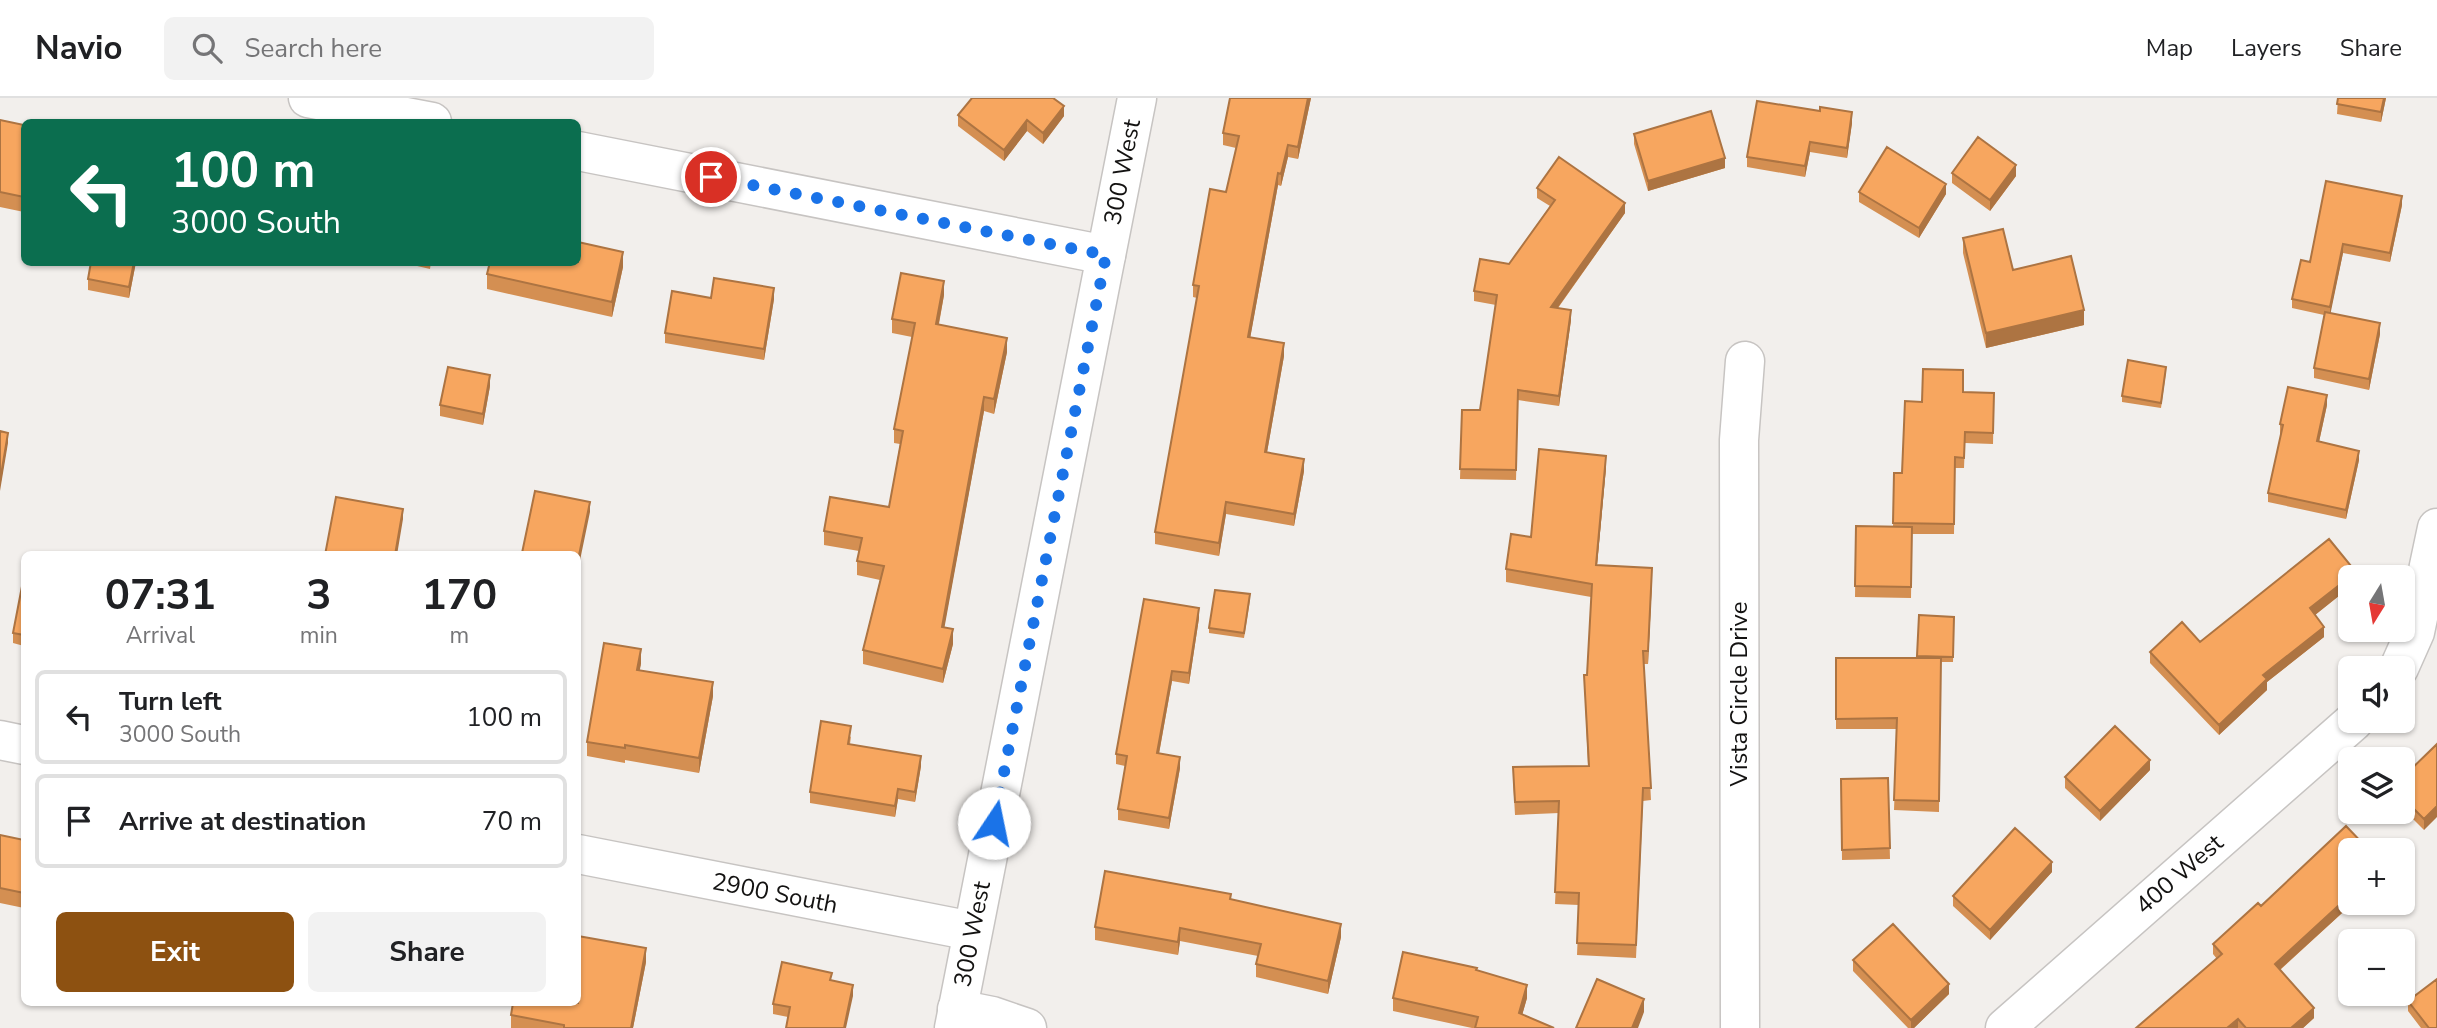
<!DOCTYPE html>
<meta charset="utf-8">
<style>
:root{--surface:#fff;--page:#f2f2f2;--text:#202124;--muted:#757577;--line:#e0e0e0;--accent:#8d5111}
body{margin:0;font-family:"Nunito Sans",sans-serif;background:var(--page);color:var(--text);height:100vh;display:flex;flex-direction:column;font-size:26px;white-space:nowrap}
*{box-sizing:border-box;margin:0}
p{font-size:23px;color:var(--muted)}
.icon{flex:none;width:38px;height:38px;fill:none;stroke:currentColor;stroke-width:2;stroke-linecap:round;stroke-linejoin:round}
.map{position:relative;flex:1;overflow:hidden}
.side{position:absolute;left:21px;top:453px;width:560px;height:455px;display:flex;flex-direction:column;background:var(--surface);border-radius:10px;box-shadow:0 2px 5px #0004}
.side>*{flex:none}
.hud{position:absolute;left:21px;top:21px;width:560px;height:147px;border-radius:10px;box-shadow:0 2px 5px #0004;background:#0b6e4f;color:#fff;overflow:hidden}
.needle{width:46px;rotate:191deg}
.controls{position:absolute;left:2338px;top:467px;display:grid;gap:14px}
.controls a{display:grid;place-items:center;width:77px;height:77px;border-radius:10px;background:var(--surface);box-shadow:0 2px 5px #0004;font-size:35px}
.pin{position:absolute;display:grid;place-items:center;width:60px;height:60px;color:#fff;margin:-30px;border:4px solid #fff;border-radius:50%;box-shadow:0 2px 7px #0007}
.me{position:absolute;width:77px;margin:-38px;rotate:11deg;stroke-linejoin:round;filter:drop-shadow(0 0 5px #0008)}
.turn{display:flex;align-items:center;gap:24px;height:147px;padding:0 35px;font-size:32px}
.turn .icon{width:91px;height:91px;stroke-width:2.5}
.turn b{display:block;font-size:49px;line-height:60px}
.eta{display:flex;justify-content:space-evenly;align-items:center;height:119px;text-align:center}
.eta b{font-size:42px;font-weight:700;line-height:49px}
.primary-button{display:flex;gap:14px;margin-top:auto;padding:14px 35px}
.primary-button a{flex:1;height:80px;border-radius:10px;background:var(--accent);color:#fff;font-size:28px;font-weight:700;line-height:80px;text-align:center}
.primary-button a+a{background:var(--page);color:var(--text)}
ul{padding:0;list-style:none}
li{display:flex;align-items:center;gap:21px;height:94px;margin:0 14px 10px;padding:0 21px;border:4px solid var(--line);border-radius:10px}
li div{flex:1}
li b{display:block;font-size:26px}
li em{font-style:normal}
header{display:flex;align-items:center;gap:42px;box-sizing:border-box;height:98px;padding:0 35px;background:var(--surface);border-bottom:2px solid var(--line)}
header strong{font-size:33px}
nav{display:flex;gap:38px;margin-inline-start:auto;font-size:24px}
.search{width:490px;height:63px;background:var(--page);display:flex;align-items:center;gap:18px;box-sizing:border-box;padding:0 24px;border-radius:10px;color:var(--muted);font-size:26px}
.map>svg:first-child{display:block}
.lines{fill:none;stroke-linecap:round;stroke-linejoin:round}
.street-casing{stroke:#c7c4c2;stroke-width:41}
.secondary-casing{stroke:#c7c4c2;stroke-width:41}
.street{stroke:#fff;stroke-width:38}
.secondary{stroke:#fff;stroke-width:38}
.wall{fill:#d48f52}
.shaded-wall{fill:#ad7442}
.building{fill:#f7a65f;stroke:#ad7442;stroke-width:2}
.route{stroke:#1a73e8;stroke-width:12;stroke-dasharray:0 21.6}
.labels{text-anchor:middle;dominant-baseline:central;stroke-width:5;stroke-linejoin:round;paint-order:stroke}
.street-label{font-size:24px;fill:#131211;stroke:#fff}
</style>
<header>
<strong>Navio</strong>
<div class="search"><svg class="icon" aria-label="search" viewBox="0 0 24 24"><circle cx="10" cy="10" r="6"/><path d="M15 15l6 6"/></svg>Search here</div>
<nav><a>Map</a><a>Layers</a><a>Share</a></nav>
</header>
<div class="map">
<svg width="2437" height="930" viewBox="0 0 2437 930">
<rect width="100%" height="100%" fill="#f2efec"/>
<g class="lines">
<g class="street-casing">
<path id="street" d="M308,0L432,24
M578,53L1106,157
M2399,570L2415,534L2437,430
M0,642L24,647
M578,756L972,833
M957,911L992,918L1027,930
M1740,930L1739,342L1745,263
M2005,930L2354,623"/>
</g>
<g class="secondary-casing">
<path id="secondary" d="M954,930L1137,0"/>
</g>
<use href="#street" class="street"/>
<use href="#secondary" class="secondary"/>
</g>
<path class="wall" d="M1230,0H1311L1298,61L1288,59L1281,88L1278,87L1250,240L1284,258L1267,354L1304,373L1294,428L1226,416L1219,458L1155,446V434L1197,200L1193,199V187L1226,94L1236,50L1223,47V35Z
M2338,0H2386L2381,24L2337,16Z
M958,17L1064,18L1043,46L1027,33L1004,63L958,28Z
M0,22L24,27V114L0,109Z
M1852,25L1847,60L1810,54L1805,79L1747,69V59Z
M1634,36L1725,70L1648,93L1634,46Z
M1952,75L2016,78L1990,113L1952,85Z
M1537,90L1625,115L1558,210L1571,222L1559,308L1518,302L1516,382L1460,381L1462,312H1480L1496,207L1474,203V193L1509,166L1550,108L1537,100Z
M1859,94L1946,96L1919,140L1859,104Z
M2402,107L2390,164L2343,155L2330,215L2380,236L2369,292L2314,280V270L2324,217L2292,210V201L2310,164Z
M1963,140L2013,172L2084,227L1986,250L1963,155Z
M136,164L129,200L88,192V181Z
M400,164H431L430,171Z
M623,169L612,219L487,191V176Z
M944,197L939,226L1007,254L994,316L984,313L944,529L953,546L943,585L863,566V552L880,482L857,477V463L859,453L824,447V433L889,409L900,346L894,345V331L912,239L892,235V221Z
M711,200L774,201L764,262L665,245V235Z
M2166,274L2161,310L2122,304V298Z
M490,288L483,327L440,318V307Z
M1963,294L1994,295L1993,346L1965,345L1964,370H1955L1954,436H1912L1911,500L1855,499L1856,428L1893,429L1894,375H1902L1922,304Z
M2327,307L2319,344L2359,362L2346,421L2268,404V395L2281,336H2280V326Z
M1606,370L1597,467L1652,482L1648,566H1644L1651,702L1643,703L1636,860L1577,857L1579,807L1555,806L1559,715L1515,717L1513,681L1588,668L1584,577H1587L1591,499L1506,484V471L1531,439Z
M2329,441L2356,474V480H2350V489L2315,517L2324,529V539L2267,584V592L2219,637L2150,565V554L2182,524L2200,544Z
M24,478V548L13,545V535Z
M1250,502L1244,540L1209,535V530Z
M1919,517L1954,519L1953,564H1941L1939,714L1894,712L1897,631H1836V560H1917Z
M1199,520L1189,586L1172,583L1159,656L1180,670L1169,731L1118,722V711L1125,668L1116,666V656Z
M641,566L639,572L713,598L699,675L625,662V665L587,658V644Z
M851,638L850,646L921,668L915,704L898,701L895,719L810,705V694Z
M2437,646L2424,732L2403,711V679Z
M2150,672L2100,723L2065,690V679Z
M1888,680L1890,761L1842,762L1841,681Z
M0,737L24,742V810L0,805Z
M2052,774L1990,842L1953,808V798Z
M1231,801L1341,839L1328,896L1256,879V866L1258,858L1180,843L1178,857L1095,842V829Z
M2353,805L2280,872L2314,920L2303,930H2136L2217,861L2213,856V846L2261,808Z
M1853,862L1949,896L1914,930H1908L1853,873Z
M646,864L633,930H511V917Z
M1477,872L1527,900L1522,917L1554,930H1472L1393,913V900Z
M832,883L853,898L788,919L773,916V906Z
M2408,903L2437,930H2421L2408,913Z"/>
<path class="shaded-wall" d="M1308,0H1311L1298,61V49Z
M2384,0H2386L2381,24V14Z
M1064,8V18L1043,46V35Z
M1852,14V25L1847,60V50Z
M1027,22V33L1004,63V52Z
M1810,44V54L1805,79V68Z
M1288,47V59L1281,88V76Z
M1725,60V70L1648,93V83Z
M2016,67V78L1990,113V102Z
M1278,75V87L1248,252V239Z
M1946,86V96L1919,140V130Z
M2402,98V107L2390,164V155Z
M1625,105V115L1551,219V209Z
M2343,146V155L2330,218V209Z
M623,154V169L612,219V204Z
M134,164H136L129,200V189Z
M944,183V197L936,240V226Z
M774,190V201L764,262V251Z
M1571,212V222L1559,308V298Z
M2084,212V227L1986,250V235Z
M2380,225V236L2369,292V281Z
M1007,240V254L994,316V301Z
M1284,245V258L1265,366V354Z
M490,277V288L483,327V316Z
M2327,297V307L2317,353V343Z
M984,299V313L942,543V529Z
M8,335V345L0,393V383Z
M2359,353V362L2346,421V412Z
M1606,358V370L1596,479V467Z
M1304,361V373L1294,428V416Z
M590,404V414L578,472V462Z
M1226,404V416L1219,458V445Z
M403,411V421L397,457H395Z
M1652,470V482L1648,566V553Z
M2356,474V480H2350V489L2310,521V510Z
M1199,510V520L1189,586V575Z
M2324,529V539L2267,584V592L2219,637V627L2263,577Z
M953,531V546L943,585V571Z
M641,551V566L637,586V572Z
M1172,573V583L1157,666V655Z
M713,584V598L699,675V660Z
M921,658V668L915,704V694Z
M1180,659V670L1169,731V720Z
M2150,662V672L2100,723V713Z
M898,691V701L895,719V708Z
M2437,708V719L2424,732V721Z
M2052,764V774L1990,842V832Z
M2350,797V805H2353L2275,876V866Z
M1341,826V839L1328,896V883Z
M1180,830V843L1178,857V844Z
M646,850V864L633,930H631Z
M1949,886V896L1914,930H1911V922Z
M853,887V898L846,930H844Z
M1527,887V900L1519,928V915Z
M1644,901V914L1638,930H1632Z
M2314,910V920L2303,930H2291Z
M2238,921V930H2227Z"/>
<path class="building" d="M972,0H1053L1064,8L1043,35L1027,22L1004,52L958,17Z
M1230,0H1308L1298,49L1288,47L1281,76L1278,75L1248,239L1284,245L1265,354L1304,361L1294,416L1226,404L1219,445L1155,434L1199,188L1193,187L1210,91L1226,94L1239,38L1223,35Z
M2338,0H2384L2381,14L2337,6Z
M1757,3L1820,13V9L1852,14L1847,50L1810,44L1805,68L1747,59Z
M1711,13L1725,60L1648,83L1634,36Z
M0,22L24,27V99L0,94Z
M1978,39L2016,67L1990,102L1952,75Z
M1887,49L1946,86L1919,130L1859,94Z
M1559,59L1625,105L1551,209L1571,212L1559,298L1518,292L1516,372L1460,371L1462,312H1480L1497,197L1474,193L1480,161L1509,166L1555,102L1537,90Z
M2326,83L2402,98L2390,155L2343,146L2330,209L2292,201L2301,162L2310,164Z
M2003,131L2013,172L2071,158L2084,212L1986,235L1963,140Z
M578,144L623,154L612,204L487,176L490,164H578Z
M91,164H134L129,189L88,181Z
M901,175L944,183L936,226L1007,240L994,301L984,299L942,529L953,531L943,571L863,552L884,468L857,463L862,440L824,433L830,399L889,409L903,333L894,331L915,225L892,221Z
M714,180L774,190L764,251L665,235L672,193L711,200Z
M2325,214L2380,225L2369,281L2314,270Z
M2128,262L2166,269L2161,305L2122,298Z
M448,269L490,277L483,316L440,307Z
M1923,271L1963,272V294L1994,295L1993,335L1965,334L1964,360L1955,359L1954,426L1893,425L1894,375H1902L1905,303L1922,304Z
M2288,289L2327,297L2317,343L2359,353L2346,412L2268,395L2283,327L2280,326Z
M0,333L8,335L0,383Z
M1539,351L1606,358L1596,467L1652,470L1648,553H1643L1651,690H1643L1636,847L1577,845L1579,795L1555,794L1559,703L1515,704L1513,669L1589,668L1584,577H1587L1592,486L1506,471L1511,436L1531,439Z
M535,393L590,404L578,462V457H532L522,455Z
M336,399L403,411L395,457H325Z
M1856,428L1912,429L1911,489L1855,488Z
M2329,441L2356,474L2310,510L2324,529L2263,577L2267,581L2219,627L2150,554L2182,524L2200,544Z
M24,478V537L13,535Z
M1215,492L1250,496L1244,535L1209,530Z
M1144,501L1199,510L1189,575L1172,573L1157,655L1180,659L1169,720L1118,711L1127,658L1116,656Z
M1919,517L1954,519L1953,559L1917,558Z
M604,545L641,551L637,572L713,584L699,660L625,647V650L587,644Z
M1836,560H1941L1939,703L1894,702L1897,620L1836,621Z
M821,623L851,628L848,646L921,658L915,694L898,691L895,708L810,694Z
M2115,628L2150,662L2100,713L2065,679Z
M2437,646V708L2424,721L2403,700V679Z
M1888,680L1890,750L1842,752L1841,681Z
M2346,728L2369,752H2350V797L2275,866L2314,910L2291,930H2246L2238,921L2227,930H2136L2222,856L2213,846L2258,805L2261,808Z
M2015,730L2052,764L1990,832L1953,798Z
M0,737L24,742V795L0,790Z
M1105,773L1231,796L1230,801L1341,826L1328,883L1256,866L1261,846L1180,830L1178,844L1095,829Z
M1893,826L1949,886L1911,922L1853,862Z
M578,838L646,850L631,930H564V927L511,917L513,905H578Z
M1403,854L1477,870L1476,872L1527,887L1519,915L1554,930H1475L1478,919L1393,900Z
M782,864L832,875L830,882L853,887L844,930H786L790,909L773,906Z
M1597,881L1644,901L1632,930H1576Z
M2437,881V930H2429L2408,903Z"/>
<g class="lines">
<path class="route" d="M711,79L1106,157L994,725"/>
</g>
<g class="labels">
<g class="street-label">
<text transform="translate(1122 74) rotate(-79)">300 West</text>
<text transform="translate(1739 596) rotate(-90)">Vista Circle Drive</text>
<text transform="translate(2179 776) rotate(-41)">400 West</text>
<text transform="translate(775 795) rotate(11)">2900 South</text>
<text transform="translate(972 836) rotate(-79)">300 West</text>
</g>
</g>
</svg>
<div class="controls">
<a><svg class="needle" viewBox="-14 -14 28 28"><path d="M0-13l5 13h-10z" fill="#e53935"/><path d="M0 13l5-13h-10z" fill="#757577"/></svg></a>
<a><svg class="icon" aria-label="sound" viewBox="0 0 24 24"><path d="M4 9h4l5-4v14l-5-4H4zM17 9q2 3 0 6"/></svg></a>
<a><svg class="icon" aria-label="layers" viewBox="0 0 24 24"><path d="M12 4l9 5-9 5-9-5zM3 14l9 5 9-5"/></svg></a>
<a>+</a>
<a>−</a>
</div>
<div class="pin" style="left:711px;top:79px;background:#d93025"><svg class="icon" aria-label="arrive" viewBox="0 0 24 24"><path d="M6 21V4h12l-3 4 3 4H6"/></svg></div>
<svg class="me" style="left:994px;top:725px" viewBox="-20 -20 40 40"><circle r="19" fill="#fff"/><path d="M0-13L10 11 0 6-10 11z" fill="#1a73e8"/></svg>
<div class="hud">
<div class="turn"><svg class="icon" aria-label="left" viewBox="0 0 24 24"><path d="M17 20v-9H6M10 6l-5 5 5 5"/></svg><div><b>100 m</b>3000 South</div></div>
</div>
<section class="side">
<div class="eta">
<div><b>07:31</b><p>Arrival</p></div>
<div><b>3</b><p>min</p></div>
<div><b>170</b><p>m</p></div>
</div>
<ul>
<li><svg class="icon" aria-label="left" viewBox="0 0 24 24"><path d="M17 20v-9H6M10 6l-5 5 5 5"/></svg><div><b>Turn left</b><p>3000 South</p></div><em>100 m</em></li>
<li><svg class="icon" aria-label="arrive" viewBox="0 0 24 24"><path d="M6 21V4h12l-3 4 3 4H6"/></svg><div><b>Arrive at destination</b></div><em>70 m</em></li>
</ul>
<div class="primary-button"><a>Exit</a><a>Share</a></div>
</section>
</div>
